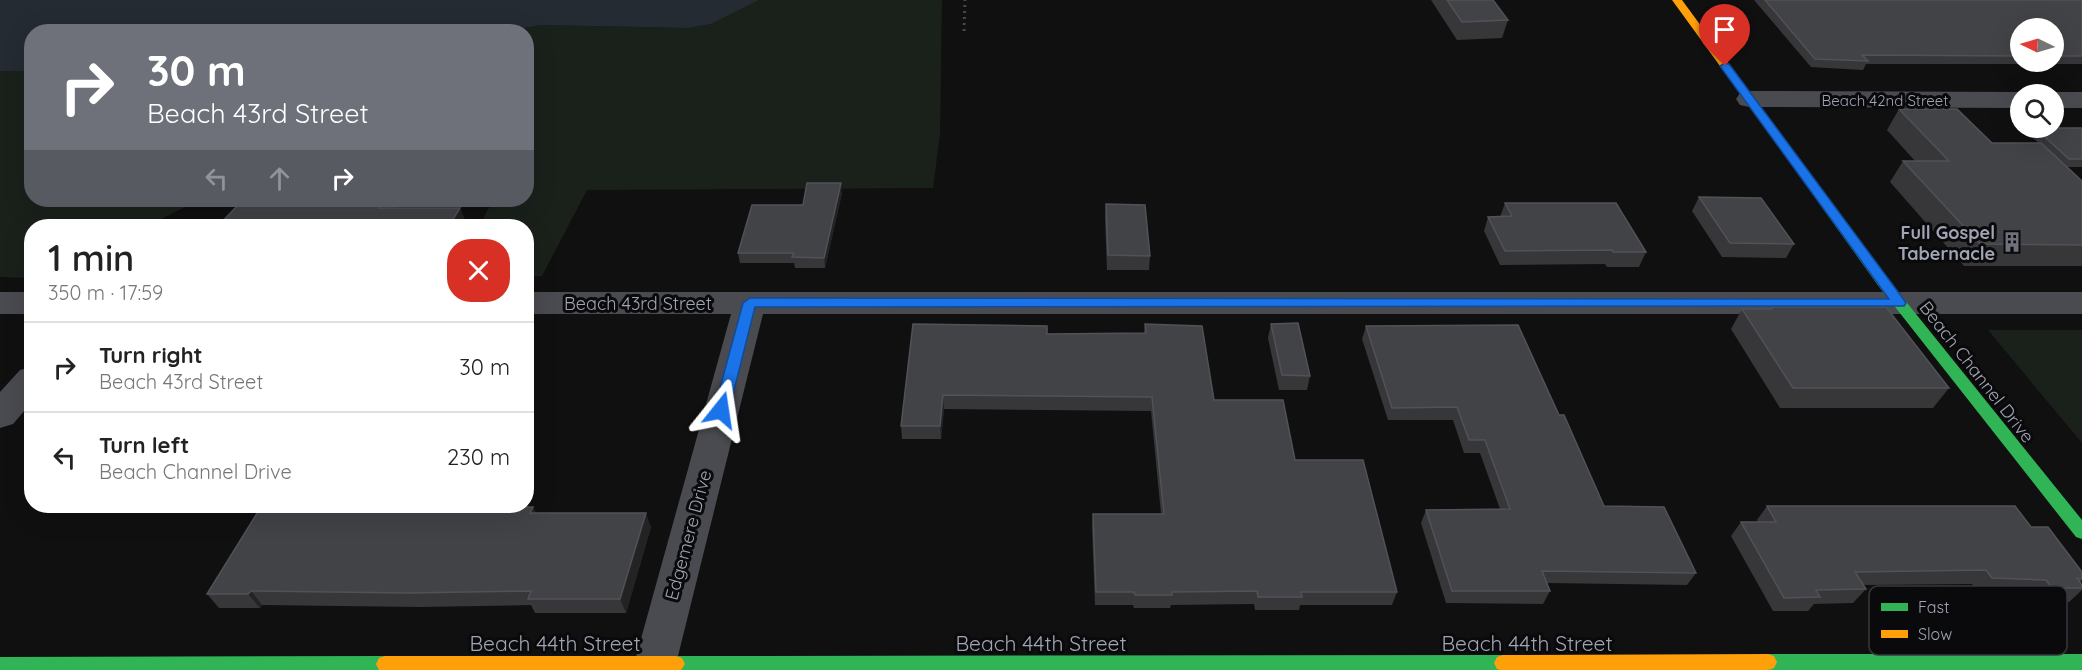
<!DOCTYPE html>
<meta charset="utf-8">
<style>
:root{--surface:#fff;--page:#f2f2f2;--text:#222;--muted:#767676;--line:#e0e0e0}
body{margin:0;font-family:Quicksand,sans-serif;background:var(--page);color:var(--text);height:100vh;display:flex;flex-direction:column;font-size:22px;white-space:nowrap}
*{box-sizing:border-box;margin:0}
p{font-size:20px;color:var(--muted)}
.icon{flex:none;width:33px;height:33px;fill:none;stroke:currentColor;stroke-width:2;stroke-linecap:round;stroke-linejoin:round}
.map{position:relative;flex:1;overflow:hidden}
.side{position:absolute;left:24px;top:219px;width:510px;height:294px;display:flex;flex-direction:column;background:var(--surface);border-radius:24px;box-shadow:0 6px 24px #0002}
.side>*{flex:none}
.hud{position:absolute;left:24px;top:24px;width:510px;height:183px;border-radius:24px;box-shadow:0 6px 24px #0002;background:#6e717a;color:#fff;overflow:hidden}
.needle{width:39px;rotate:275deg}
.fabs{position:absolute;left:2010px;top:18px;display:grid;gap:12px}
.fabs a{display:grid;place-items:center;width:54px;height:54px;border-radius:50%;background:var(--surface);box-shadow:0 6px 24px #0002;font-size:30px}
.pin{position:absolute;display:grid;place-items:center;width:51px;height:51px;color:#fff;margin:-62px -26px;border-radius:50% 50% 50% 0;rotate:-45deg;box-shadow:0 0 6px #0007}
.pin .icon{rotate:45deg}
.me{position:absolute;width:66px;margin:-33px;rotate:15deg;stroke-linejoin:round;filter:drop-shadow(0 0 4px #0008)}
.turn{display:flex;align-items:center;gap:21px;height:126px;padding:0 24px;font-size:27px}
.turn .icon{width:78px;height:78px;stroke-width:2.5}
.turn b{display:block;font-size:42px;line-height:51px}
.lanes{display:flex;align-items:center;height:57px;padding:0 24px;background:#0003;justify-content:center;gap:30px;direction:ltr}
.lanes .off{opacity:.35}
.round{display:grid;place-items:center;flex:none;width:63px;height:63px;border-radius:24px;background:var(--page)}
.overview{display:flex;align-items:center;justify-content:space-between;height:102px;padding:0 24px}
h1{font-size:36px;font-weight:600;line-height:45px}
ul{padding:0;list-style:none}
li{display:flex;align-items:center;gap:18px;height:90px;padding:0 24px;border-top:2px solid var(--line)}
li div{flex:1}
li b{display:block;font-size:22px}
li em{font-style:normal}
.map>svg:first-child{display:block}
.green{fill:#1a211b}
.water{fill:#242b32}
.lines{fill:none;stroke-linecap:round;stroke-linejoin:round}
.path{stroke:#46474b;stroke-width:3;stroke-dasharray:2 4;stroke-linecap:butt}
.street{fill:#4a4b50;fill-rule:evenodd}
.fast{fill:#30b455;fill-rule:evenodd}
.slow{fill:#ff9f0a;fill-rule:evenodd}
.wall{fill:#37373a;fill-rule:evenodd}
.shaded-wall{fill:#232324}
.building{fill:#424347;stroke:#515258;stroke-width:1.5}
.route{fill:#1a73e8;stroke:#114b97;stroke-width:1.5}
.labels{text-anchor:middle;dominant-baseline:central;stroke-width:6;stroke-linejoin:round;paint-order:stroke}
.far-street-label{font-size:15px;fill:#a0a5b3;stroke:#0a0a0c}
.poi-label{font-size:18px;font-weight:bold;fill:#a0a5b3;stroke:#0a0a0c;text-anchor:end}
.street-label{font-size:18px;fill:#a0a5b3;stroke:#0a0a0c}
.near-street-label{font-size:21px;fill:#a0a5b3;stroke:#0a0a0c}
.key{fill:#0a0a0c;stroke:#37383e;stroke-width:1.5}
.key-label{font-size:16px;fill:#a0a5b3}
</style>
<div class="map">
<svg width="2082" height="670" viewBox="0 0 2082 670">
<rect width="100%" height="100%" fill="#101010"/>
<path class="green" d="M759,0H942L940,133L933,188L587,190L542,276L527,277L526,226H479L493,200H526V32L496,31L542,25L688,28L711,24Z
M0,71H31L32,200H199L163,218L153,226H32L31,278L0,277Z
M1988,330H2082V443Z"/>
<path class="water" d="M0,0H759L711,24L688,28L542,25L496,32H32L31,71H0Z"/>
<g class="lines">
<path class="path" d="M964,31L965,0"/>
<path class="street" d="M1749,91L2020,92L2029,94H2020V108L1749,107L1740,105L1736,99L1740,93Z
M2054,92H2082V108H2054V94H2045Z
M0,292H32V314H0Z
M526,292H2082V314H763L676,664L674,670H636L634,664L731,314H526Z
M32,367V402L13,424L0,428V392L20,370Z"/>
<path class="fast" d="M1815,185L1819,187L1887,278L2082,520V539L2076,537L1877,284L1809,189Z
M1768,654H2082V670H1768L1762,668L1759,662L1762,656Z
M1503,655L1509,657L1512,663L1509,669L1505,670H671L667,664L670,658L676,656Z
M385,656L391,658L394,664L391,670H0V657Z"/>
<path class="slow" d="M1672,0H1682L1819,187L1821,189L1819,191H1811Z
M1768,654L1774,656L1777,662L1774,668L1768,670H1501L1497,669L1494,663L1497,657L1503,655Z
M385,656H676L682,658L685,664L681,670H379L376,664L379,658Z"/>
</g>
<path class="wall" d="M1431,0H1493L1508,20L1502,38L1457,40Z
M1754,0H2082V64H1866L1863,70L1811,67ZM2020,28H2054V62H2020Z
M1899,109L1992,143H2039L2030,136L2035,128H2082V167H2066L2082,181V266H1964L1890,182L1903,161H1915L1887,130Z
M842,193L825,268H795L794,263H740L738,253L803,205Z
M1699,197L1794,244L1786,258L1722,257L1692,211Z
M1505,203L1646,252L1639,267H1607L1605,264L1500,265L1484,231L1488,217H1500Z
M1106,204L1150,256L1149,270H1107L1105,219Z
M1771,307L1949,388L1933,408H1780L1731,329L1742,309H1770Z
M913,324L1047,334L1144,333L1145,324L1214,400L1295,460L1397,592L1392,605H1300L1299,610H1255L1254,604L1171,605L1170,608H1134L1133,605H1095L1092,527L1093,514H1161L1151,411L944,409L941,439H902L901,426Z
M1271,324L1310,376L1307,390H1279L1268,338Z
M1366,326L1559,415L1604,506L1696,573L1687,585L1547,583L1550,591L1543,604L1446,603L1421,523L1426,510L1500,509L1480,453H1464L1453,420H1388L1362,339Z
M402,506V507H533L536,513L651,527L626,613H535L531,605L419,607L262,605L260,608H219L207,594L351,511Z
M1767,506L2031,527L2082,572L2081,584L2082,590L2069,602H2037L2031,594L1978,592L1972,584L1863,585L1866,589L1853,603L1814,604L1808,611H1773L1731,536L1741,522H1758L1757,520Z"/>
<path class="shaded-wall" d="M841,183L842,193L825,268L824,258Z
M385,200H401L386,222L379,208Z
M460,208L466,222L463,226H449Z
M943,395L944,409L941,439L940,426Z
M386,506H402L395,521L385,507Z
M533,507L540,521L530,513Z
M646,513L651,527L626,613L620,599Z
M251,591L262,605L260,608L248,594Z"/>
<path class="building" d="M1447,0H1493L1508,20L1462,22Z
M1765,0H2082V56H2054V28H2020V56L1862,55L1868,61L1815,59Z
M1899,109H1957L1992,143H2041L2082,181V245L1980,244L1903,161H1949Z
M2035,128H2082V159H2069Z
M807,183H841L824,258L792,257L794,253H738L752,205H803Z
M1699,197L1761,198L1794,244L1730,243Z
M271,200H385L379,208H460L449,226H218L238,205H266Z
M1505,203H1616L1646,252H1613L1612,250L1505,251L1488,217L1512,216Z
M1106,204L1145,205L1150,256L1108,255Z
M1771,307H1886L1949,388H1793L1742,309H1772Z
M1298,323L1310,376L1282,375L1271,324Z
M913,324L1047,326V334L1146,333L1145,324L1202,326L1214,400H1283L1295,460H1363L1397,592H1301L1302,597H1258L1257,591L1172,592V595H1135L1134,592H1096L1093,514H1164L1152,397L943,395L940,426H901Z
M1518,325L1559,415H1564L1604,506L1664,507L1696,573L1542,571L1550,591H1452L1426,510L1510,509L1485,440H1469L1457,407L1392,408L1366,326Z
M354,506H386L385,507H533L530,513H646L620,599H528L531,591L409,593L251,591L248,594H207L259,510L351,511Z
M1767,506H2015L2031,527H2048L2082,572V579L2077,578L2082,585V588H2052L2046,580L1992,578L1986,570L1855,572L1866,589L1816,590L1820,597L1784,598L1741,522H1776Z"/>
<path class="route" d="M1725,63L1729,64L1904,300L1906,303L1904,306L755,307L729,410L721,416L714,410L743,303L750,298L1889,299L1720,66Z"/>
<defs>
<g id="building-bare" transform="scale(1.62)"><path d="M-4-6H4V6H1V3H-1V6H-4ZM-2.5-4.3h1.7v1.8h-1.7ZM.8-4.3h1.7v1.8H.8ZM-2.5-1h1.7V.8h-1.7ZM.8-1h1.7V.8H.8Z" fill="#6e717a" stroke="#0a0a0c" stroke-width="2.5" paint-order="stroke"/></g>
</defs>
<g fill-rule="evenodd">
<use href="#building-bare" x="2012" y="242"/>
</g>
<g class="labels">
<g class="far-street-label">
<text x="1885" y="100">Beach 42nd Street</text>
</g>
<g class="poi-label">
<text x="1995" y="232">Full Gospel<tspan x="1995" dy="21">Tabernacle</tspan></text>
</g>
<g class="street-label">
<text x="638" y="303">Beach 43rd Street</text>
<text transform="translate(1977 372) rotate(52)">Beach Channel Drive</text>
<text transform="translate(688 535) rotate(-75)">Edgemere Drive</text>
</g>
<g class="near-street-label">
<text x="555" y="643">Beach 44th Street</text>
<text x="1041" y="643">Beach 44th Street</text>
<text x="1527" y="643">Beach 44th Street</text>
</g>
</g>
<rect x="1869" y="586" width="198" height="69" rx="9" class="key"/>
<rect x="1881" y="603" width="27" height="8" fill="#30b455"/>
<rect x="1881" y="630" width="27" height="8" fill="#ff9f0a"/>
<g class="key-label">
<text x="1918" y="613">Fast</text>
<text x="1918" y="640">Slow</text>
</g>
</svg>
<div class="fabs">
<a><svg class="needle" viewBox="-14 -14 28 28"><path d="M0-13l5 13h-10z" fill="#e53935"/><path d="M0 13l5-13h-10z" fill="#767676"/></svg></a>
<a><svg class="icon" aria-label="search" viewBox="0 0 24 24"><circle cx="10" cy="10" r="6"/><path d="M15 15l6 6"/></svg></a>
</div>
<div class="pin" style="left:1725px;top:66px;background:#d93025"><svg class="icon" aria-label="arrive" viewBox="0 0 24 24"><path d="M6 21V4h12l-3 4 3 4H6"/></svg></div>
<svg class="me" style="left:721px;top:410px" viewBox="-20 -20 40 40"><path d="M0-17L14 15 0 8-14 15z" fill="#1a73e8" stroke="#fff" stroke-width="4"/></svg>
<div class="hud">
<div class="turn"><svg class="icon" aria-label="right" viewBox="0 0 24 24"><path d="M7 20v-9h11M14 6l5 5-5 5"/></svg><div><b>30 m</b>Beach 43rd Street</div></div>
<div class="lanes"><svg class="icon off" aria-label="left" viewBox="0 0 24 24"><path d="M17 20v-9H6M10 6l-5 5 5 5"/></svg><svg class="icon off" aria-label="ahead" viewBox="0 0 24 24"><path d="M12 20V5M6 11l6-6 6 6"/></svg><svg class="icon" aria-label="right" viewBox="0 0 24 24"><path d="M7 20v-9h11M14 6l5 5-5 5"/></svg></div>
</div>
<section class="side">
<div class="overview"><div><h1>1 min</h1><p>350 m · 17:59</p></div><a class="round" style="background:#d93025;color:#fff"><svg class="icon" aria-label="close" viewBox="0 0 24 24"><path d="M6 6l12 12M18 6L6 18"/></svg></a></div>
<ul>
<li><svg class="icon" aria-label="right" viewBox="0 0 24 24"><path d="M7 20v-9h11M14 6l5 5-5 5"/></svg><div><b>Turn right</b><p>Beach 43rd Street</p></div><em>30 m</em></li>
<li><svg class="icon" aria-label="left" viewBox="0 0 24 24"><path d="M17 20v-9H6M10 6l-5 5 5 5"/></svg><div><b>Turn left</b><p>Beach Channel Drive</p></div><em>230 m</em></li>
</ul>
</section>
</div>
